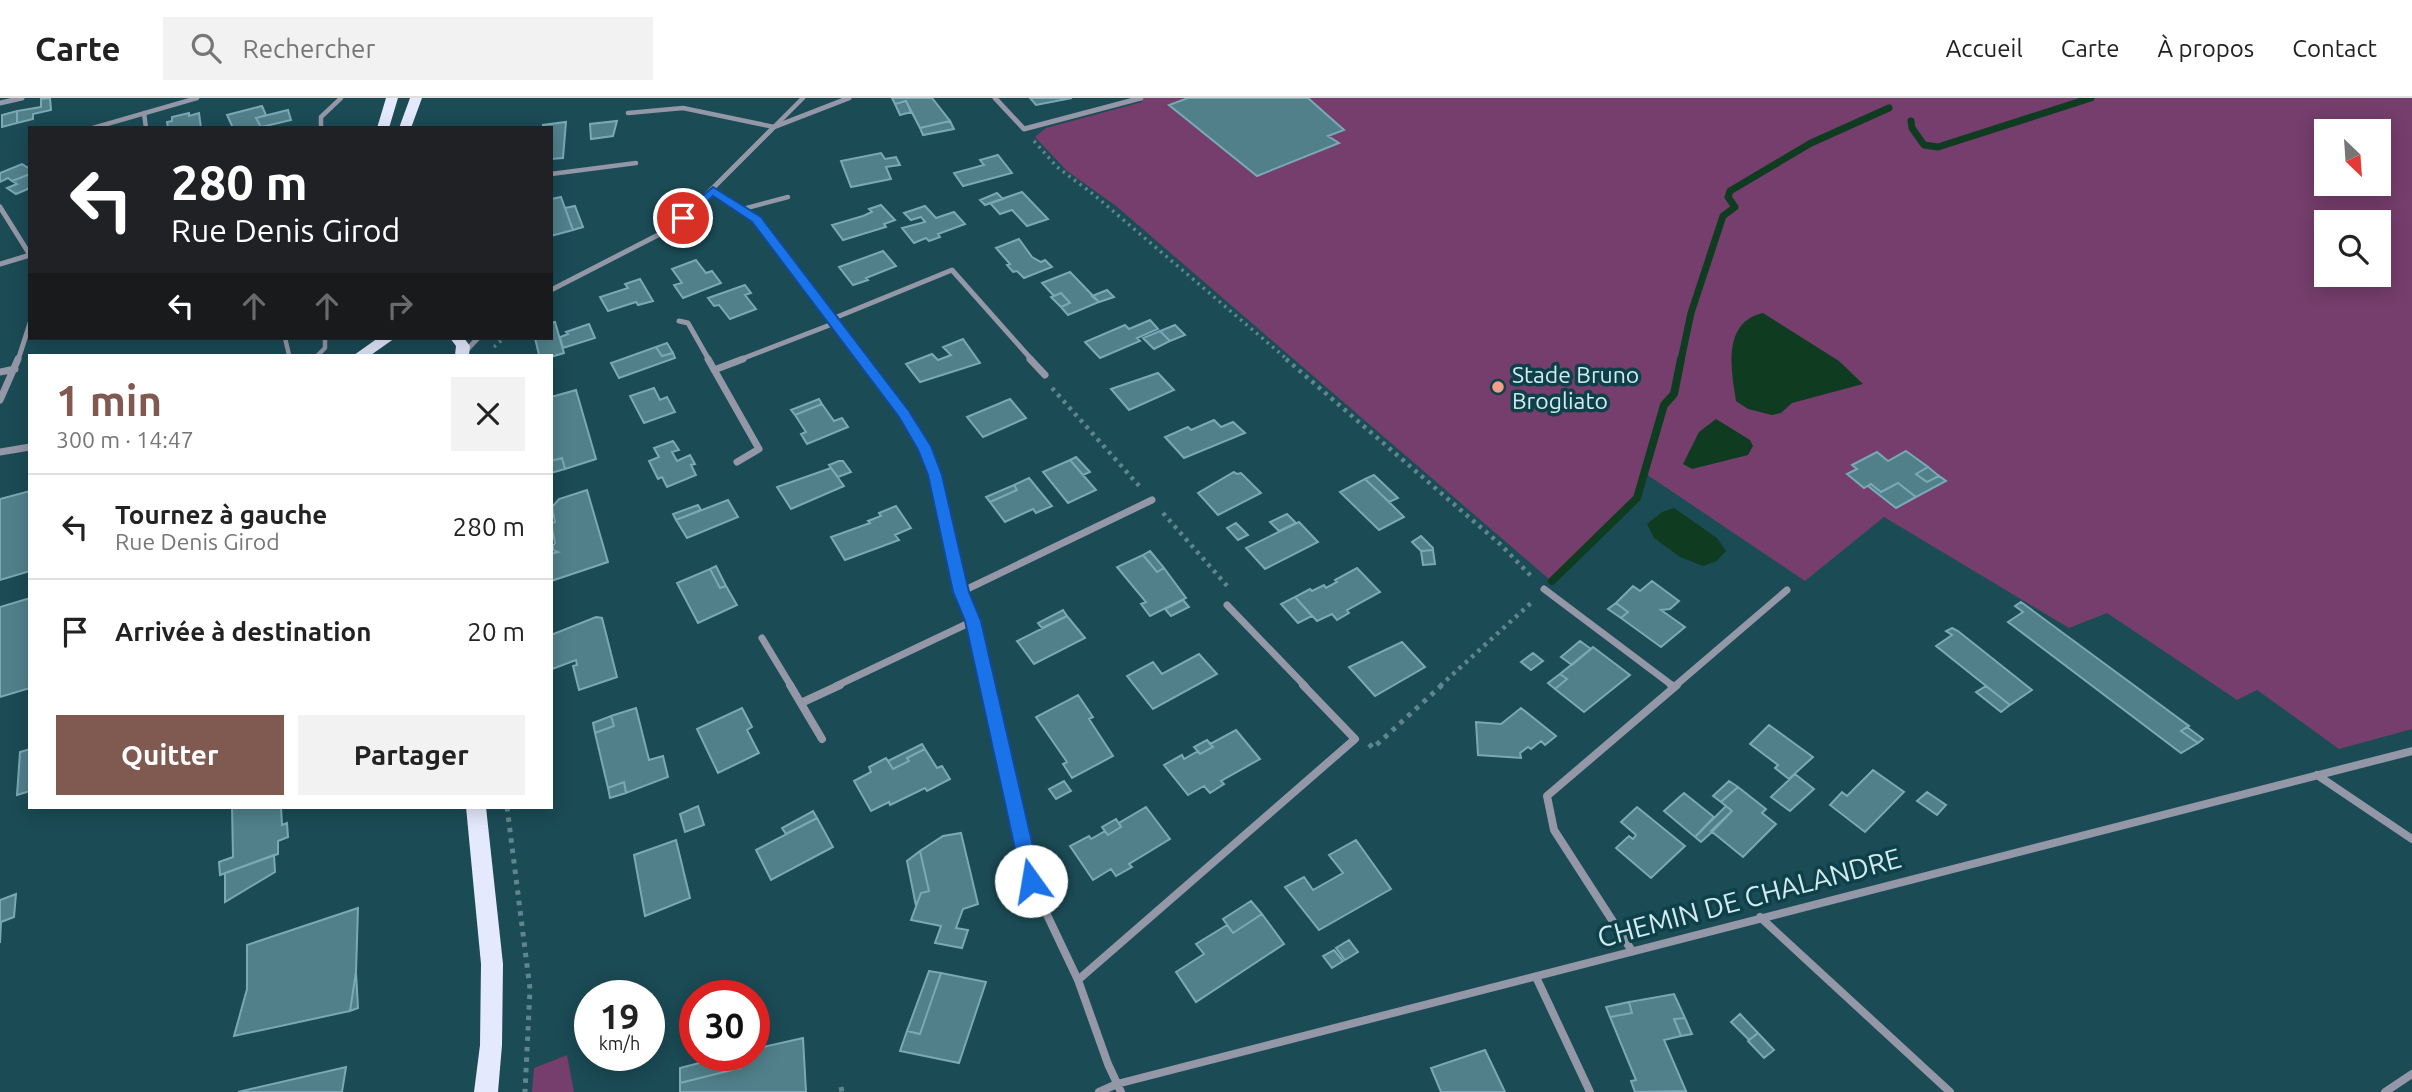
<!DOCTYPE html>
<html lang="fr">
<meta charset="utf-8">
<style>
:root{--surface:#fff;--page:#f2f2f2;--text:#222;--muted:#767676;--line:#e0e0e0;--accent:#805a50}
body{margin:0;font-family:Ubuntu,sans-serif;background:var(--page);color:var(--text);height:100vh;display:flex;flex-direction:column;font-size:26px;white-space:nowrap}
*{box-sizing:border-box;margin:0}
p{font-size:23px;color:var(--muted)}
.icon{flex:none;width:38px;height:38px;fill:none;stroke:currentColor;stroke-width:2;stroke-linecap:round;stroke-linejoin:round}
.map{position:relative;flex:1;overflow:hidden}
.sheet{position:absolute;left:28px;top:256px;width:525px;height:455px;display:flex;flex-direction:column;background:var(--surface);border-radius:0px;box-shadow:0 4px 18px #0003}
.sheet>*{flex:none}
.top-card{position:absolute;left:28px;top:28px;width:525px;height:214px;border-radius:0px;box-shadow:0 4px 18px #0003;background:#202124;color:#fff;overflow:hidden}
.needle{width:46px;rotate:155deg}
.tools{position:absolute;left:2314px;top:21px;display:grid;gap:14px}
.tools a{display:grid;place-items:center;width:77px;height:77px;border-radius:0px;background:var(--surface);box-shadow:0 4px 18px #0003;font-size:35px}
.speed{position:absolute;left:574px;top:882px;display:flex;gap:14px;font-size:35px;font-weight:700;text-align:center}
.speed>*{display:grid;place-content:center;width:91px;height:91px;border-radius:50%;background:var(--surface);box-shadow:0 4px 18px #0003;line-height:1}
.speed small{font-size:18px;font-weight:400}
.speed .limit{border:10px solid #d22;background:#fff;color:#111}
.pin{position:absolute;display:grid;place-items:center;width:60px;height:60px;color:#fff;margin:-30px;border:4px solid #fff;border-radius:50%;box-shadow:0 2px 7px #0007}
.me{position:absolute;width:77px;margin:-38px;rotate:347deg;stroke-linejoin:round;filter:drop-shadow(0 0 5px #0008)}
.turn{display:flex;align-items:center;gap:24px;height:147px;padding:0 28px;font-size:32px}
.turn .icon{width:91px;height:91px;stroke-width:2.5}
.turn b{display:block;font-size:49px;line-height:60px}
.lanes{display:flex;align-items:center;height:66px;padding:0 28px;background:#0003;justify-content:center;gap:35px;direction:ltr}
.lanes .off{opacity:.35}
.round{display:grid;place-items:center;flex:none;width:74px;height:74px;border-radius:0px;background:var(--page)}
.summary{display:flex;align-items:center;justify-content:space-between;height:119px;padding:0 28px}
h1{font-size:42px;font-weight:700;line-height:52px;color:var(--accent)}
.action{display:flex;gap:14px;margin-top:auto;padding:14px 28px}
.action a{flex:1;height:80px;border-radius:0px;background:var(--accent);color:#fff;font-size:28px;font-weight:700;line-height:80px;text-align:center}
.action a+a{background:var(--page);color:var(--text)}
ul{padding:0;list-style:none}
li{display:flex;align-items:center;gap:21px;height:105px;padding:0 28px;border-top:2px solid var(--line)}
li div{flex:1}
li b{display:block;font-size:26px}
li em{font-style:normal}
header{display:flex;align-items:center;gap:42px;box-sizing:border-box;height:98px;padding:0 35px;background:var(--surface);border-bottom:2px solid var(--line)}
header strong{font-size:33px}
nav{display:flex;gap:38px;margin-inline-start:auto;font-size:24px}
.search{width:490px;height:63px;background:var(--page);display:flex;align-items:center;gap:18px;box-sizing:border-box;padding:0 24px;border-radius:0px;color:var(--muted);font-size:26px}
.map>svg:first-child{display:block}
.green{fill:#753e6c;fill-rule:evenodd}
.water{fill:#0f3c21}
.lines{fill:none;stroke-linecap:round;stroke-linejoin:round}
.stream-far1{stroke:#0f3c21;stroke-width:7}
.stream{stroke:#0f3c21;stroke-width:8}
.building{fill:#51808b;stroke:#79a9b5;stroke-width:2}
.path-far2{stroke:#5f868e;stroke-width:3.5;stroke-dasharray:2.5 4.5;stroke-linecap:butt}
.path-far1{stroke:#5f868e;stroke-width:4.5;stroke-dasharray:3.5 5;stroke-linecap:butt}
.path{stroke:#5f868e;stroke-width:5;stroke-dasharray:4.5 6;stroke-linecap:butt}
.lane{stroke:#9397a7;stroke-width:4.5}
.street-far2{stroke:#9397a7;stroke-width:5}
.street-far1{stroke:#9397a7;stroke-width:7}
.street{stroke:#9397a7;stroke-width:8}
.primary{fill:#e4e9fd;fill-rule:evenodd}
.route{fill:#1a73e8;stroke:#114b97;stroke-width:2}
.poi-dot{fill:#f49e89;stroke:#0e404a;stroke-width:2.5}
.labels{text-anchor:middle;dominant-baseline:central;stroke-width:7;stroke-linejoin:round;paint-order:stroke}
.poi-label{font-size:23px;fill:#d2eaf0;stroke:#0e404a;text-anchor:start}
.near-street-label{font-size:28px;fill:#d2eaf0;stroke:#0e404a}
</style>
<header>
<strong>Carte</strong>
<div class="search"><svg class="icon" aria-label="search" viewBox="0 0 24 24"><circle cx="10" cy="10" r="6"/><path d="M15 15l6 6"/></svg>Rechercher</div>
<nav><a>Accueil</a><a>Carte</a><a>À propos</a><a>Contact</a></nav>
</header>
<div class="map">
<svg width="2412" height="994" viewBox="0 0 2412 994">
<rect width="100%" height="100%" fill="#1b4b55"/>
<path class="green" d="M1139,0H2412V631L2339,651L2257,592L2237,602L2107,515L2069,530L1884,419L1805,483L1643,374L1641,398L1550,482L1116,108L1067,73L1035,39L1046,30L1142,4ZM2326,33H2378V86H2326ZM2326,124H2378V177H2326Z
M567,957L574,994H532L534,970Z"/>
<path class="water" d="M1763,215L1839,263L1863,286L1792,305L1781,315L1772,317L1748,311L1736,303C1731,272 1722,224 1763,215Z
M1716,321L1750,342L1753,348L1748,357L1692,371L1683,366L1699,334Z
M1674,410L1717,440L1726,453L1717,463L1703,468L1680,459L1654,440L1647,426L1662,414Z"/>
<g class="lines">
<path class="stream-far1" d="M1911,23L1912,30L1924,47L1938,49L2091,0
M1681,262L1691,215L1723,118L1735,109L1728,99L1730,93L1811,45L1889,10"/>
<path class="stream" d="M1552,483L1637,400L1664,307L1674,296L1681,261"/>
</g>
<path class="building" d="M50,0L51,12L33,16V21L17,25V13L41,9V1Z
M892,0H932L950,23L920,30L906,3L895,6Z
M1030,0H1072L1036,7Z
M1188,0H1308L1344,32L1328,38L1339,45L1257,78L1169,7Z
M906,3L911,14L900,17L895,6Z
M262,8L266,17L256,20L261,29L233,30L227,17Z
M288,12L291,22L261,29L256,20Z
M17,13V25L2,29V17Z
M189,15V18L199,15L201,30H168L167,24L172,23V19Z
M617,23L613,38L591,41L590,26Z
M950,23L954,31L923,37L920,30Z
M566,24L563,60L551,61V30H543V27Z
M881,55L885,61L896,59L900,67L886,69L891,81L851,89L841,63Z
M998,57L1012,75L963,88L954,75L984,67L980,62Z
M22,66L30,71V76L12,83L8,80L0,84V75Z
M30,76V90L16,96L7,90L17,86L12,83Z
M1022,94L1048,121L1027,128L1012,112L1000,116L990,105Z
M997,95L1003,101L985,107L980,102Z
M561,99L573,132L551,138V101Z
M881,107L895,122L884,126L886,129L843,142L832,127L863,118L872,114L869,111Z
M575,108L583,129L573,132L565,110Z
M925,108L936,120L954,114L965,126L938,136L940,139L929,143L926,140L914,145L902,130L925,124L921,119L911,122L904,115Z
M1019,141L1032,159L1041,164L1045,162L1052,169L1024,180L1017,173L1013,174L1007,167L1010,166L996,150Z
M883,153L896,168L866,180L868,182L853,187L839,169Z
M696,162L706,175L712,173L721,185L683,200L674,187L682,185L672,171Z
M1070,174L1099,204L1068,217L1061,209L1070,205L1061,195L1054,198L1042,185Z
M640,181L653,203L638,207L636,204L608,213L600,199L628,190L625,186Z
M745,187L751,195L745,197L756,211L730,221L719,207L714,208L708,200Z
M1107,192L1114,199L1099,204L1092,198Z
M1061,195L1070,205L1061,209L1051,199Z
M1150,222L1158,231L1137,240L1140,243L1100,260L1085,244L1125,227L1129,231Z
M555,224L564,255L551,259L539,257L535,240H551V225Z
M589,226L595,240L563,250L560,239L568,236L566,234Z
M1175,227L1185,237L1170,243L1160,233Z
M1160,233L1170,243L1154,251L1143,240Z
M963,241L980,265L920,284L906,266L932,256L938,262L951,257L943,249Z
M667,245L673,255L662,258L656,249Z
M656,249L662,258L673,255L675,260L619,280L611,265Z
M1158,275L1174,292L1129,312L1111,291Z
M654,290L660,302L667,299L675,314L644,325L630,298Z
M576,292L596,361L565,371L562,360L551,363V299Z
M819,301L822,306L795,317L791,312Z
M1010,301L1026,320L983,339L967,319Z
M822,306L834,323L842,320L848,329L807,346L801,336L806,334L795,317Z
M1214,322L1221,329L1233,324L1245,335L1184,360L1165,339L1188,329L1191,332Z
M673,343L679,352L672,354L677,363L690,357L695,366L691,367L696,377L667,389L662,379L658,381L649,363L659,359L654,350Z
M1906,353L1928,369L1916,376L1927,384L1939,378L1946,383L1916,399L1898,385L1881,394L1871,386L1864,390L1847,376L1857,371L1852,367L1877,354L1888,363Z
M1076,359L1090,374L1083,377L1070,362Z
M562,360L565,371L551,375V363Z
M1070,362L1096,392L1068,405L1043,374Z
M839,363H843L851,374L838,379L829,367Z
M1928,369L1939,378L1927,384L1916,376Z
M831,370L844,388L791,411L777,389Z
M1234,374L1237,376L1241,375L1261,395L1218,417L1198,395Z
M1374,377L1398,400L1389,404L1365,381Z
M1029,380L1052,408L1036,415L1033,411L1005,424L990,404L1017,392L1014,387Z
M1365,381L1389,404L1404,419L1379,432L1340,394Z
M1898,385L1916,399L1896,410L1868,388L1871,386L1881,394Z
M1014,387L1017,392L990,404L986,399Z
M587,392L608,464L551,483V456L558,454L553,452V448L555,445L551,425L555,424L552,409L559,401Z
M30,393V473L0,482V401Z
M728,402L738,419L687,440L676,422Z
M698,407L701,412L676,422L673,416Z
M896,408L911,430L895,437L899,442L845,462L831,439L870,425L868,423L881,418L879,415Z
M1287,416L1296,425L1279,433L1270,424Z
M1299,424L1318,444L1265,471L1246,450Z
M1236,425L1248,437L1238,442L1227,430Z
M1421,438L1433,450V452L1421,453L1412,444Z
M1433,452L1435,466L1423,467L1421,453Z
M1150,453L1164,470L1157,474L1143,457Z
M1143,457L1157,474L1164,470L1186,500L1150,518L1141,506L1146,504L1117,469Z
M716,468L726,488L720,490L710,471Z
M1357,470L1380,494L1347,512L1349,515L1337,522L1332,516L1317,523L1295,499L1310,491L1312,493L1324,487L1326,490L1337,484L1335,482Z
M710,471L720,490L726,488L737,507L698,525L677,485Z
M1652,483L1679,503L1670,511L1661,512L1685,529L1661,549L1621,520L1628,514L1616,505L1633,488L1640,493Z
M1295,499L1312,518L1298,525L1281,506Z
M30,500V590L0,599V509Z
M1183,502L1189,509L1171,518L1165,511Z
M2021,504L2189,628L2181,633L2198,645L2181,655L2008,524L2023,514L2015,508Z
M1616,505L1628,514L1621,520L1608,511Z
M1063,512L1067,518L1042,530L1038,525Z
M1067,518L1085,540L1034,566L1017,543Z
M596,519L602,520L617,579L579,592L573,568L577,567L576,562L552,571L551,537Z
M1952,530L1958,533L2032,592L2010,607L1936,548L1952,537L1946,533Z
M1580,543L1591,551L1572,567L1561,559Z
M1402,544L1425,569L1375,598L1349,569Z
M1593,549L1630,577L1584,614L1555,591L1567,581L1560,576Z
M1533,555L1543,563L1531,572L1521,564Z
M1199,556L1217,576L1153,611L1127,578L1153,564L1162,576Z
M1560,576L1567,581L1555,591L1548,585Z
M1986,588L2010,607L2001,614L1976,594Z
M1078,597L1093,619L1089,621L1113,658L1072,680L1063,666L1067,664L1036,619Z
M636,610L649,662L663,658L668,679L626,695L624,684L608,690L595,635L614,628L611,618Z
M742,610L752,629L747,632L759,655L718,675L697,631Z
M1521,610L1556,638L1545,647L1541,643L1531,651L1528,649L1520,655L1521,660L1478,657L1476,624L1501,626Z
M611,618L614,628L595,635L593,625Z
M1769,627L1813,659L1789,681L1775,670L1778,667L1750,646Z
M2187,629L2203,641L2198,645L2181,633Z
M1236,632L1260,661L1221,683L1224,686L1210,695L1204,688L1188,697L1164,667L1182,657L1184,661L1198,653L1200,656L1213,649L1210,646Z
M1207,642L1213,649L1200,656L1194,649Z
M922,646L925,651L907,660L909,663L893,671L888,663Z
M30,651V693L17,697L20,654Z
M925,651L937,670L942,668L950,681L927,693L925,690L890,707L889,704L871,713L854,683L871,674L869,669L886,660L893,671L909,663L907,660Z
M1873,672L1904,694L1865,734L1830,707L1842,694L1847,698Z
M1795,676L1814,691L1790,713L1771,699Z
M1064,683L1071,693L1056,701L1049,691Z
M1729,683L1738,689L1721,704L1713,698Z
M624,684L626,695L610,700L608,690Z
M1738,689L1766,711L1762,715L1776,726L1743,759L1711,733L1732,713L1721,704Z
M1927,694L1946,707L1937,717L1917,703Z
M1684,695L1714,719L1695,739L1664,713Z
M698,708L704,727L685,734L680,716Z
M1726,708L1732,713L1712,734L1701,744L1695,739Z
M232,709H281L282,727L287,725L288,739L278,743V756L220,777L219,764L233,759Z
M1146,709L1170,741L1129,766L1132,769L1116,778L1111,771L1093,782L1070,748L1089,738L1091,741L1105,733L1108,737L1121,729L1119,725Z
M1637,709L1685,748L1651,780L1616,750L1629,738L1633,741L1636,737L1621,724Z
M813,713L817,720L786,736L782,730Z
M817,720L833,749L771,782L756,752Z
M1116,721L1121,729L1108,737L1102,729Z
M961,735L978,806L963,811L956,830L968,832L962,850L935,845L941,828L911,822L921,795L929,793L920,753L943,738Z
M676,742L690,800L645,818L634,757Z
M1356,742L1391,791L1319,832L1285,789L1304,779L1313,792L1343,775L1329,757Z
M920,753L929,793L921,795L916,808L907,763Z
M274,757L275,774L225,804V775Z
M16,796L14,819L1,824L0,845V802Z
M1251,803L1262,816L1233,835L1223,821Z
M358,810L356,874L350,913L234,938L247,891V847Z
M1262,816L1284,846L1196,904L1176,874L1204,856L1196,846L1227,827L1233,835Z
M1349,842L1358,854L1345,862L1336,850Z
M1334,852L1343,863L1332,870L1323,858Z
M929,873L941,875L920,936L907,933Z
M356,874L358,910L350,913Z
M941,875L986,884L959,965L900,953L907,933L920,936Z
M1674,896L1685,920L1674,921L1681,938L1664,942L1686,993L1635,994L1631,983L1636,982L1610,919L1632,915L1629,904Z
M1629,904L1632,915L1610,919L1606,909Z
M1740,916L1758,935L1749,942L1731,924Z
M1685,920L1692,936L1681,938L1674,921Z
M1758,935L1774,952L1764,960L1748,943Z
M803,940L806,994H680V985L740,970L739,957H754V951Z
M1485,952L1505,994H1441L1431,970Z
M730,957H739L740,970L680,985V970Z
M346,969L342,994H238Z"/>
<g class="lines">
<path class="path-far2" d="M1034,43L1057,69L1093,96L1288,262
M494,249L504,240"/>
<path class="path-far1" d="M1286,261L1500,446L1533,480
M1052,290L1141,390
M1163,415L1229,490
M1440,588L1532,504"/>
<path class="path" d="M1369,646L1373,650L1442,587
M507,709L530,891L525,994
M841,989L842,994"/>
<path class="lane" d="M144,15L146,30
M628,15L683,10L774,29L803,0
M93,30L197,0
M321,30V19L341,0
M551,76L636,65
M743,111L788,99
M285,240L289,257
M318,257L325,250V240"/>
<path class="street-far2" d="M995,0L1024,31L1141,0
M0,5L22,0
M713,92L756,122L863,262
M0,109L30,157
M0,166L30,157
M551,192L660,136L683,120L774,29L849,0
M832,221L952,172L1032,262
M679,223L688,225L709,262
M463,256L478,240
M18,262L30,225
M739,262L835,225"/>
<path class="street-far1" d="M708,261L759,351L737,364
M862,261L904,316L926,351L935,377L961,494L973,523L988,588
M1030,261L1045,277
M714,272L743,261
M0,274L15,271
M0,302L18,261
M0,354L30,349
M1544,491L1673,588
M961,494L1152,402
M1227,507L1305,588
M762,540L791,588
M836,588L973,523
M1675,588L1787,492"/>
<path class="street" d="M790,587L822,641
M987,587L1031,783L1078,882L1108,966L1121,994
M1671,587L1674,589
M801,605L840,587
M2317,677L2412,741
M1760,819L1950,994
M1632,853L1554,732L1547,698L1677,587
M1536,879L1590,994
M1078,882L1355,641L1303,587
M1099,994L1117,986L2412,653
M2385,994L2412,976"/>
<path class="primary" d="M386,0H398L389,30H377Z
M410,0H422L411,30H399Z
M378,240H395L371,257H354Z
M450,240H464L470,248L469,257H455L456,248Z
M466,709H486L503,866L502,947L498,994H474L480,947L481,866Z"/>
</g>
<path class="route" d="M713,89L761,119L909,313L931,348L942,377L969,494L981,523L1041,783L1038,790L1031,792L1025,790L1022,783L965,523L953,494L928,377L918,352L899,319L752,124L713,98L687,123H679V118Z"/>
<circle class="poi-dot" cx="1498" cy="289" r="7"/>
<g class="labels">
<g class="poi-label">
<text x="1512" y="276">Stade Bruno<tspan x="1512" dy="26">Brogliato</tspan></text>
</g>
<g class="near-street-label">
<text transform="translate(1749 799) rotate(-15)">CHEMIN DE CHALANDRE</text>
</g>
</g>
</svg>
<div class="tools">
<a><svg class="needle" viewBox="-14 -14 28 28"><path d="M0-13l5 13h-10z" fill="#e53935"/><path d="M0 13l5-13h-10z" fill="#767676"/></svg></a>
<a><svg class="icon" aria-label="search" viewBox="0 0 24 24"><circle cx="10" cy="10" r="6"/><path d="M15 15l6 6"/></svg></a>
</div>
<div class="speed"><div>19<small>km/h</small></div><div class="limit">30</div></div>
<div class="pin" style="left:683px;top:120px;background:#d93025"><svg class="icon" aria-label="arrive" viewBox="0 0 24 24"><path d="M6 21V4h12l-3 4 3 4H6"/></svg></div>
<svg class="me" style="left:1031px;top:783px" viewBox="-20 -20 40 40"><circle r="19" fill="#fff"/><path d="M0-13L10 11 0 6-10 11z" fill="#1a73e8"/></svg>
<div class="top-card">
<div class="turn"><svg class="icon" aria-label="left" viewBox="0 0 24 24"><path d="M17 20v-9H6M10 6l-5 5 5 5"/></svg><div><b>280 m</b>Rue Denis Girod</div></div>
<div class="lanes"><svg class="icon" aria-label="left" viewBox="0 0 24 24"><path d="M17 20v-9H6M10 6l-5 5 5 5"/></svg><svg class="icon off" aria-label="ahead" viewBox="0 0 24 24"><path d="M12 20V5M6 11l6-6 6 6"/></svg><svg class="icon off" aria-label="ahead" viewBox="0 0 24 24"><path d="M12 20V5M6 11l6-6 6 6"/></svg><svg class="icon off" aria-label="right" viewBox="0 0 24 24"><path d="M7 20v-9h11M14 6l5 5-5 5"/></svg></div>
</div>
<section class="sheet">
<div class="summary"><div><h1>1 min</h1><p>300 m · 14:47</p></div><a class="round"><svg class="icon" aria-label="close" viewBox="0 0 24 24"><path d="M6 6l12 12M18 6L6 18"/></svg></a></div>
<ul>
<li><svg class="icon" aria-label="left" viewBox="0 0 24 24"><path d="M17 20v-9H6M10 6l-5 5 5 5"/></svg><div><b>Tournez à gauche</b><p>Rue Denis Girod</p></div><em>280 m</em></li>
<li><svg class="icon" aria-label="arrive" viewBox="0 0 24 24"><path d="M6 21V4h12l-3 4 3 4H6"/></svg><div><b>Arrivée à destination</b></div><em>20 m</em></li>
</ul>
<div class="action"><a>Quitter</a><a>Partager</a></div>
</section>
</div>
